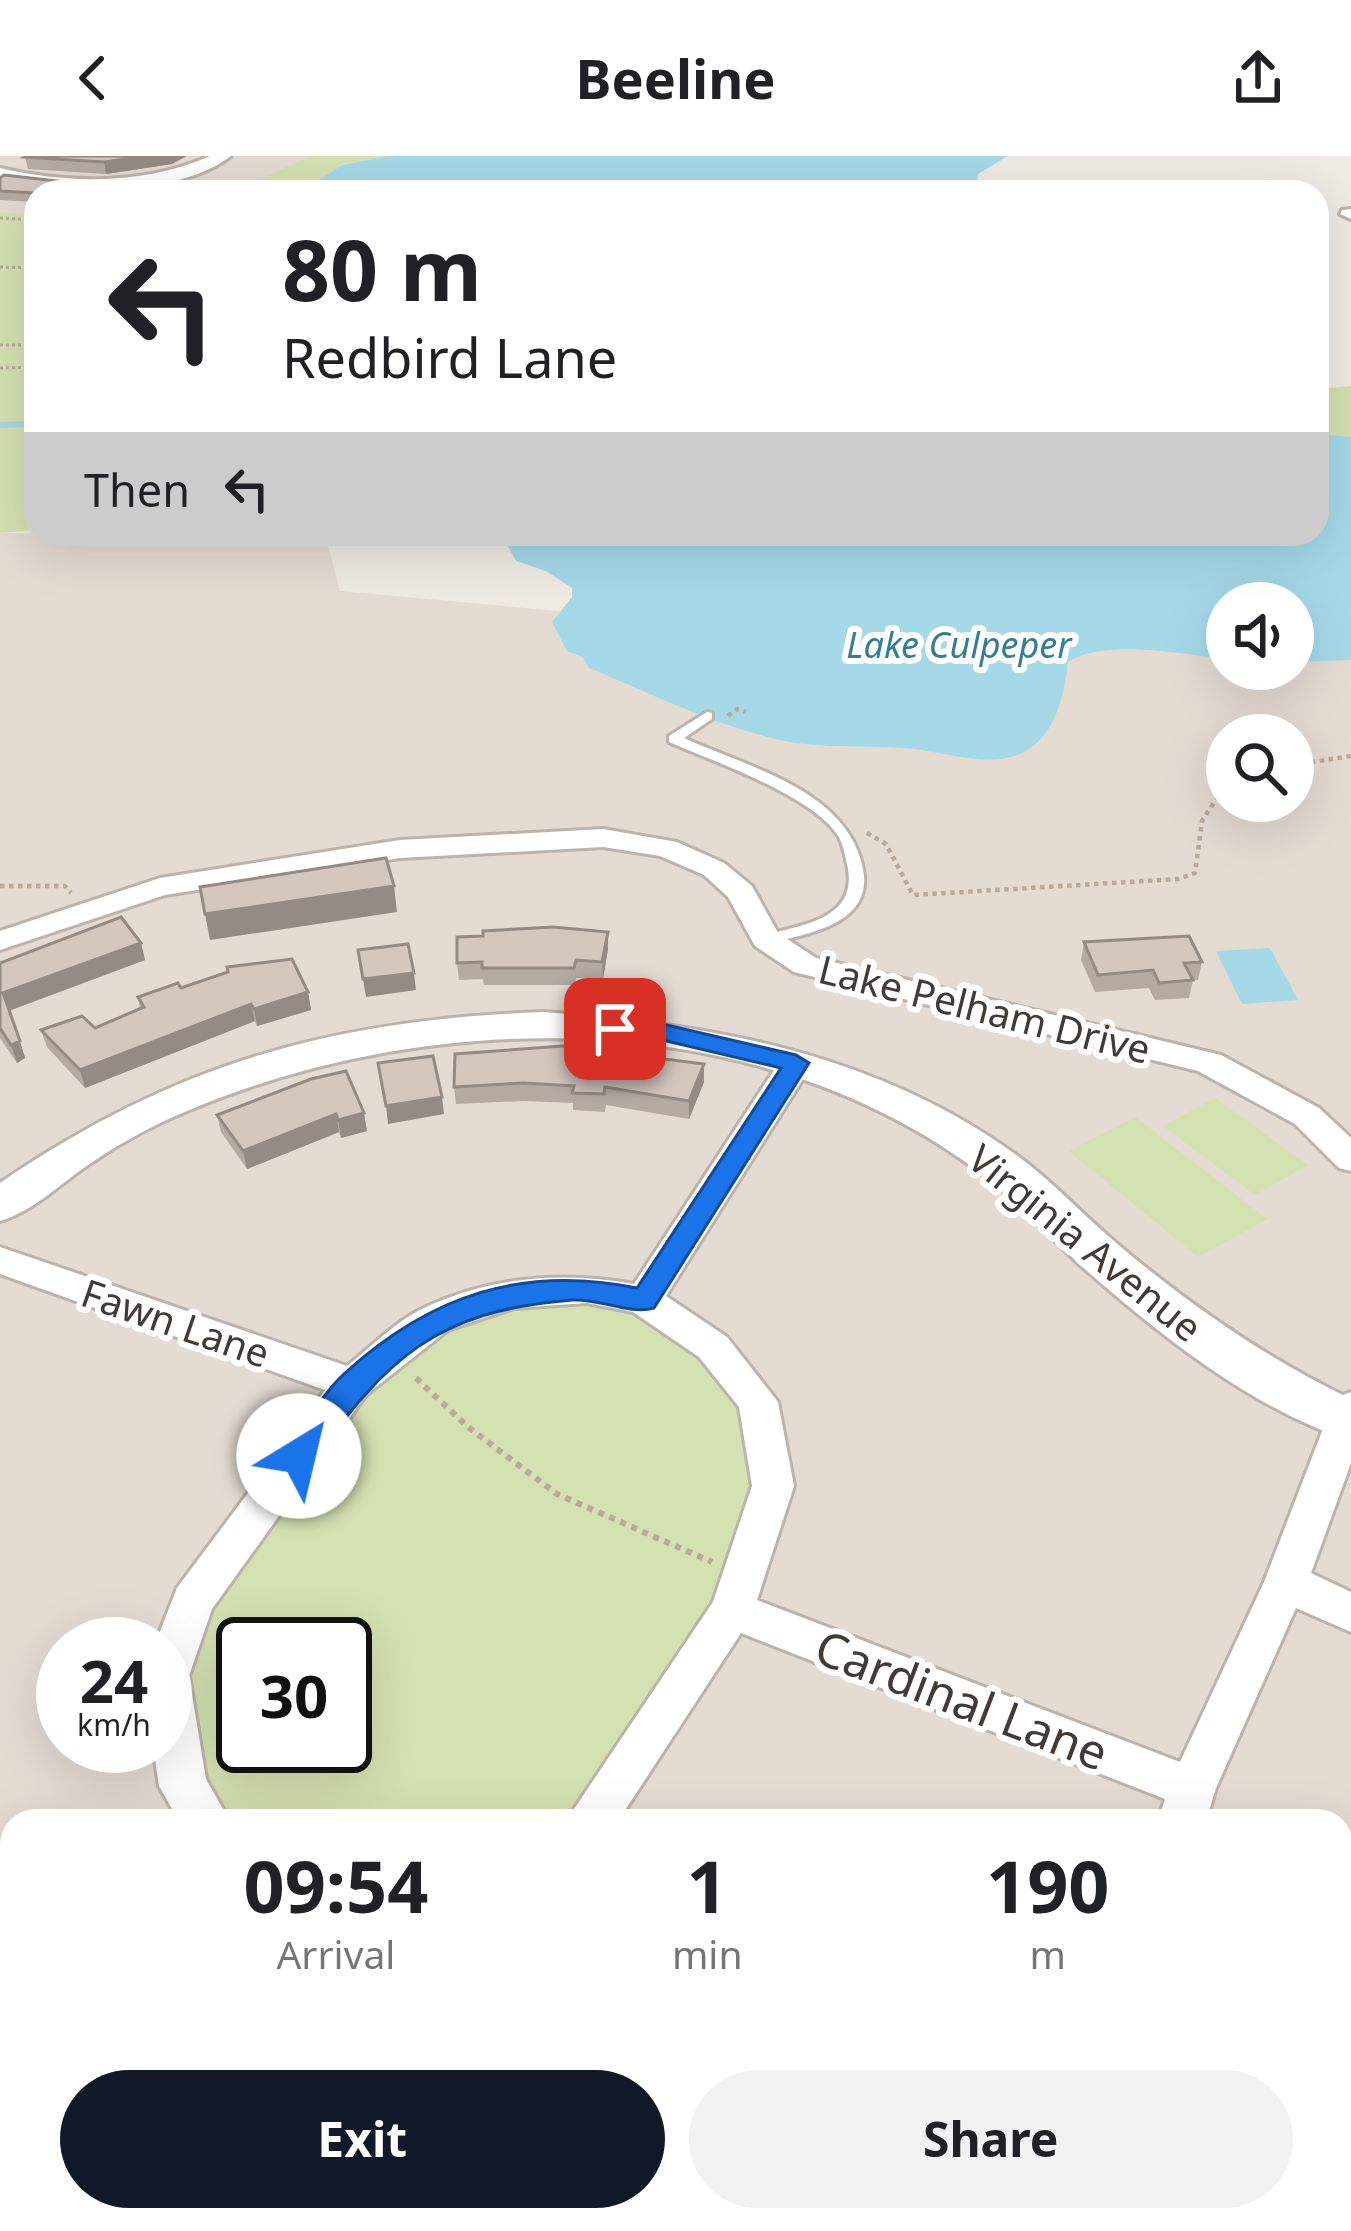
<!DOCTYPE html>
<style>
:root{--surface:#fff;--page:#f2f2f2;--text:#202124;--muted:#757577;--accent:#111827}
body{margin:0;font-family:"Noto Sans",sans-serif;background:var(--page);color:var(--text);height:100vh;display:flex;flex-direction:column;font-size:45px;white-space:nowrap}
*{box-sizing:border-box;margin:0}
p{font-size:39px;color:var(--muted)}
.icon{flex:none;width:66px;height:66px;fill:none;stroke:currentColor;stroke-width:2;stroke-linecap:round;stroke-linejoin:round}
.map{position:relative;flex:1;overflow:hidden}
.panel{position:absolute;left:0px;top:1653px;width:1353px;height:423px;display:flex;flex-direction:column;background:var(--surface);border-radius:36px 36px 0 0;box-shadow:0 12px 48px #0002}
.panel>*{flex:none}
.guide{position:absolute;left:24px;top:24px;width:1305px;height:366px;border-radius:36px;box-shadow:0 12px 48px #0002;background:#fff;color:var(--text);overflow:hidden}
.fabs{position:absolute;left:1206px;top:426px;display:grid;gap:24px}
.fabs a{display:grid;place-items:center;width:108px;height:108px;border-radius:50%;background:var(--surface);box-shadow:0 12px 48px #0002;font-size:60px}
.speed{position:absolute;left:36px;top:1461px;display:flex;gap:24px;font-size:60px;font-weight:700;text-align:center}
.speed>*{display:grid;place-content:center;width:156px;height:156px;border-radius:50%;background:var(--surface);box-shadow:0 12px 48px #0002;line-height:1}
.speed small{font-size:30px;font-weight:400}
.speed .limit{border:6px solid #111;border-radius:18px;background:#fff;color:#111}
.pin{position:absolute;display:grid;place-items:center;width:102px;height:102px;color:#fff;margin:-51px;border-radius:24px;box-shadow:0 6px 18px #0006}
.me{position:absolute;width:132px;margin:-66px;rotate:36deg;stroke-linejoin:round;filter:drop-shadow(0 0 9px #0008)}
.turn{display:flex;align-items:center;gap:42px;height:252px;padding:0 60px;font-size:54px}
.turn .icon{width:156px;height:156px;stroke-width:2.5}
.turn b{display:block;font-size:84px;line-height:102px}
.then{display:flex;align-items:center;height:114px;padding:0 60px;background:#0003;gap:24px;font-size:45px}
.eta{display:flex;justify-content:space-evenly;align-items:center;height:204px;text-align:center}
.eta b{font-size:72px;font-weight:700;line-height:84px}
.button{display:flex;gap:24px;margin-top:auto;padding:24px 60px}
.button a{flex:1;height:138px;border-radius:72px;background:var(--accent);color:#fff;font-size:48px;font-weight:700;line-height:138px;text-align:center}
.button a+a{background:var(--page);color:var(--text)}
header{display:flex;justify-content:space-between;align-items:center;height:156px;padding:0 60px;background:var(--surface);font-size:54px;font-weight:700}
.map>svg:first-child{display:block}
.residential{fill:#e4dbd3;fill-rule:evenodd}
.green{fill:#d4e1b0;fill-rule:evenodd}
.water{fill:#a5d9e8}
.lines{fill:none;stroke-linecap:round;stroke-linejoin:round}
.stream{stroke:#a5d9e8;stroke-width:6}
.service-casing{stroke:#bdb3ab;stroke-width:6}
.minor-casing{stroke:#bdb3ab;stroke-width:6}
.tertiary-casing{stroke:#bdb3ab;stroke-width:6}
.path-far2{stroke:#bba99a;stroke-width:3;stroke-dasharray:3 3;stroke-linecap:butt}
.path-far1{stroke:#bba99a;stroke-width:4.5;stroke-dasharray:4.5 4.5;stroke-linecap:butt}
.path{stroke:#bba99a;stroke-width:6;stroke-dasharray:6 6;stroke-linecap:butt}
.service{fill:#fff;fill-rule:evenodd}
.minor{fill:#fff;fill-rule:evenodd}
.tertiary{fill:#fff;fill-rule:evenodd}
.wall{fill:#b6aba3}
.shaded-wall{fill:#948b85}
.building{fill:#d4c7be;stroke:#948b85;stroke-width:3}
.route{fill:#1a73e8;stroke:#114b97;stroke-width:3}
.labels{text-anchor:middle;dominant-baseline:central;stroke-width:12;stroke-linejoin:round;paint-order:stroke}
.far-water-label{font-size:36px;font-style:italic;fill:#357d94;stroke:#fff}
.street-label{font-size:39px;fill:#423a35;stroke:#fff}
.near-street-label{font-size:48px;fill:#423a35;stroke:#fff}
</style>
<header><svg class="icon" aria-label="back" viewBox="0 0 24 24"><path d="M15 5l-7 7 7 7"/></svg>Beeline<svg class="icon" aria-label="share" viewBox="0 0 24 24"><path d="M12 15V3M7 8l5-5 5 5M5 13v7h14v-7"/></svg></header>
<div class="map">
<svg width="1351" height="2075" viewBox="0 0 1351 2075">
<rect width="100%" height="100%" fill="#f0eae4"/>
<path class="residential" d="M0,0H311L238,36H36V58L0,56Z
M0,377L325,378L340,435L667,465L1227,458V513H1293V451L1351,445V2075H0ZM1227,579H1293V645H1227ZM63,1488H165V1590H63ZM243,1488H345V1590H243ZM12,1665H1341V2064H12Z"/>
<path class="green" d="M311,0H389L342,9L300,36L236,34Z
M0,56L36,58V374L0,377Z
M1351,230V285L1317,282V233Z
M1215,942L1308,1009L1255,1039L1163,970Z
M1135,961L1267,1063L1198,1101L1069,995Z
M512,1138L644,1144L729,1210L773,1330L732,1454L589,1665H212L177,1592L193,1445L352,1228L434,1164ZM243,1488H345V1590H243Z"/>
<path class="water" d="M389,0H1008L978,18L977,26L955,36H300L342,9Z
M1317,278L1351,281V504L1293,506V447H1227V503C1186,499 1101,481 1067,507C1067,525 1061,549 1052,567C1019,627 957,596 904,592C864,589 825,593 785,585C715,570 655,539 589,512L583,501L567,495L552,466L572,441V432L546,415L516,405L501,378H1317Z
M1270,792L1298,844L1242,848L1216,795Z"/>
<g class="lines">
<path class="stream" d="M0,269L36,268"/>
<g class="service-casing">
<path id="service" d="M707,556L712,557V563L684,582C747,611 848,634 863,713C874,769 806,778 766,788L761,786L758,783L761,780C801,769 860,764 847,708C845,699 843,689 839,681C813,639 714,606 669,586V580Z"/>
</g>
<g class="minor-casing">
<path id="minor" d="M210,0H231C176,42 64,37 0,22V12C68,28 145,29 210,0Z
M1351,53V63L1340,58L1342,54Z
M603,673L677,686L724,707L752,730L778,777L816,802L1221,899L1319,952L1351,982V1015L1339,1012L1295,968L1198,915L794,816L755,790L728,741L704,719L660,700L603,691L400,702L165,739L0,794V775L160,722L400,684Z
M796,896L808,899L813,907L666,1140L727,1181L778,1246L794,1330L757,1444L1180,1606L1264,1426L1331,1252L1337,1241L1351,1236V1307L1311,1417L1351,1436V1476L1296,1452L1216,1632L1206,1665H1158L1165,1643L741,1477L618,1665H566L713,1446L752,1330L739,1251L699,1201L633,1156L587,1147L514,1152L448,1174L366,1239L212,1453L189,1520L206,1623L230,1665H179L159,1630L153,1590H165V1488H155L177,1432L325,1234L0,1118V1091L347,1210C370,1192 395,1166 422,1153C488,1121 563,1115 634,1128L784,899Z
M719,2064H783L787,2075H723Z
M1042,2064H1098L1095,2075H1039Z"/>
</g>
<g class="tertiary-casing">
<path id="tertiary" d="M543,856C712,868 879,898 1019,1001C1053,1026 1082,1058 1115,1086C1187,1147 1265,1202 1351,1243V1285C1250,1252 1156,1176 1078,1107C1049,1080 1023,1050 992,1026C769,849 440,848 187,955C155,968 120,987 91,1007C62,1026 34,1055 0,1065V1027C175,907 333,864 543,856Z"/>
</g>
<path class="path-far2" d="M0,62L36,64
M0,111L36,112
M0,189H36
M0,212L36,211"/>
<path class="path-far1" d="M728,560L737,553L746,556
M1293,609L1351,600
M867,677L886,688L913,739L1178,723L1195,717L1202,665L1227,627
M0,730H65L71,737"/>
<path class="path" d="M416,1222L468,1271L557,1338L712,1406"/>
<use href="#service" class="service"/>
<use href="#minor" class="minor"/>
<use href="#tertiary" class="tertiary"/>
</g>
<path class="wall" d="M25,1L172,8L106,18L28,13Z
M0,22L36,36V46L0,44Z
M608,776V793L603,823L576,822L575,829H484L483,823L459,824L457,807Z
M1084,786L1202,806L1198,824H1193L1189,842L1155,844L1149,832L1095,836L1081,804Z
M141,787L145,804L9,855L25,902L17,907L0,882V807Z
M181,832L308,836L311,854L257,870L255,865L85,932L47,891L41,874L95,872L140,853L138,841Z
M455,898L704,926L689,963L606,949L605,956L573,954V947L524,945L456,948L454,931Z
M346,915L367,975L341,982L339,976L247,1013L221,976L217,959Z"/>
<path class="shaded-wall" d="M146,0H187L172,8L106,18L104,6Z
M394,730L397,756L210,784L205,758Z
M608,776V793L603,823L602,806Z
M141,787L145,804L8,855L3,837Z
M414,817L416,834L366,841L363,823Z
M308,836L311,854L257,870L254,853Z
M251,848L255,865L85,932L80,914Z
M20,885L25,902L17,907L11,889Z
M704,908V926L689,963V945Z
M442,941L444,958L388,968L386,950Z
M364,957L367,975L341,982L338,964Z
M336,958L339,976L247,1013L243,995Z"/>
<path class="building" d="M27,0H146L104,6L25,1Z
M4,19L84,28L73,36L36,37L0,35V22Z
M386,702L394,730L205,758L200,731Z
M121,761L141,787L3,837L20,885L11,889L0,872V807Z
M553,771L608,776L602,806L576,804L574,812H482V806L457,807V781L483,780V775Z
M1189,780L1202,806L1184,807L1193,824L1159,827L1153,814L1098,819L1084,786Z
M408,788L414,817L363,823L358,794Z
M292,803L308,836L254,853L251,848L80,914L41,874L82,860L95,872L144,851L138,841L178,827L181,832L228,816L227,811Z
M562,890L704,908L689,945L605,931L604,938L572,937L574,930L523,927L454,931L455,898Z
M433,900L442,941L386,950L378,907Z
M346,915L364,957L338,964L336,958L243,995L217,959L311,923Z"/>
<path class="route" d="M615,865L658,867L796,899L809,907L654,1152C629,1159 599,1142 572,1144C435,1155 388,1201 310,1309L299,1313L288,1309L284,1300L288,1292C306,1268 323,1237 345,1217C431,1139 522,1109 637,1132L781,912L658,883L606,879L603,873Z"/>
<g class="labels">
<g class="far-water-label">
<text x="959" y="488">Lake Culpeper</text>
</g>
<g class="street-label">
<text transform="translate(985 852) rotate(14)">Lake Pelham Drive</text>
<text transform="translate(1086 1086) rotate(39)">Virginia Avenue</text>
<text transform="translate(176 1166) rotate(19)">Fawn Lane</text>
</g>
<g class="near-street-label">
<text transform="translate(962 1543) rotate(21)">Cardinal Lane</text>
</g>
</g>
</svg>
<div class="fabs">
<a><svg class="icon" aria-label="sound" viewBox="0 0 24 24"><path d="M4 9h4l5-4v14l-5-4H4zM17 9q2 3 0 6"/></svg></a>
<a><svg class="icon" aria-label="search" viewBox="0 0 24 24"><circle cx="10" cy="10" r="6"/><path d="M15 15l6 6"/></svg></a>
</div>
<div class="speed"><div>24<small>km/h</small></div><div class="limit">30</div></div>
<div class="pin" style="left:615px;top:873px;background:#d93025"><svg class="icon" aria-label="arrive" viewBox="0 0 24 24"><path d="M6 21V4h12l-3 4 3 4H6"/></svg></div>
<svg class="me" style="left:299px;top:1300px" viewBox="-20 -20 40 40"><circle r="19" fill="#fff"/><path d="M0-13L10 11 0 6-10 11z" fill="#1a73e8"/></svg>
<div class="guide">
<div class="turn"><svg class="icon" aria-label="left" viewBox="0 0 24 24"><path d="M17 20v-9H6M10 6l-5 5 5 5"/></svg><div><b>80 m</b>Redbird Lane</div></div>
<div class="then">Then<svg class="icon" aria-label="left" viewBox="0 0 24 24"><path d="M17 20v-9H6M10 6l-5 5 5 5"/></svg></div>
</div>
<section class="panel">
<div class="eta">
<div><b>09:54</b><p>Arrival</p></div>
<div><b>1</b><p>min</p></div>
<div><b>190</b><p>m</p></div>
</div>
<div class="button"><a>Exit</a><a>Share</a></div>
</section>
</div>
